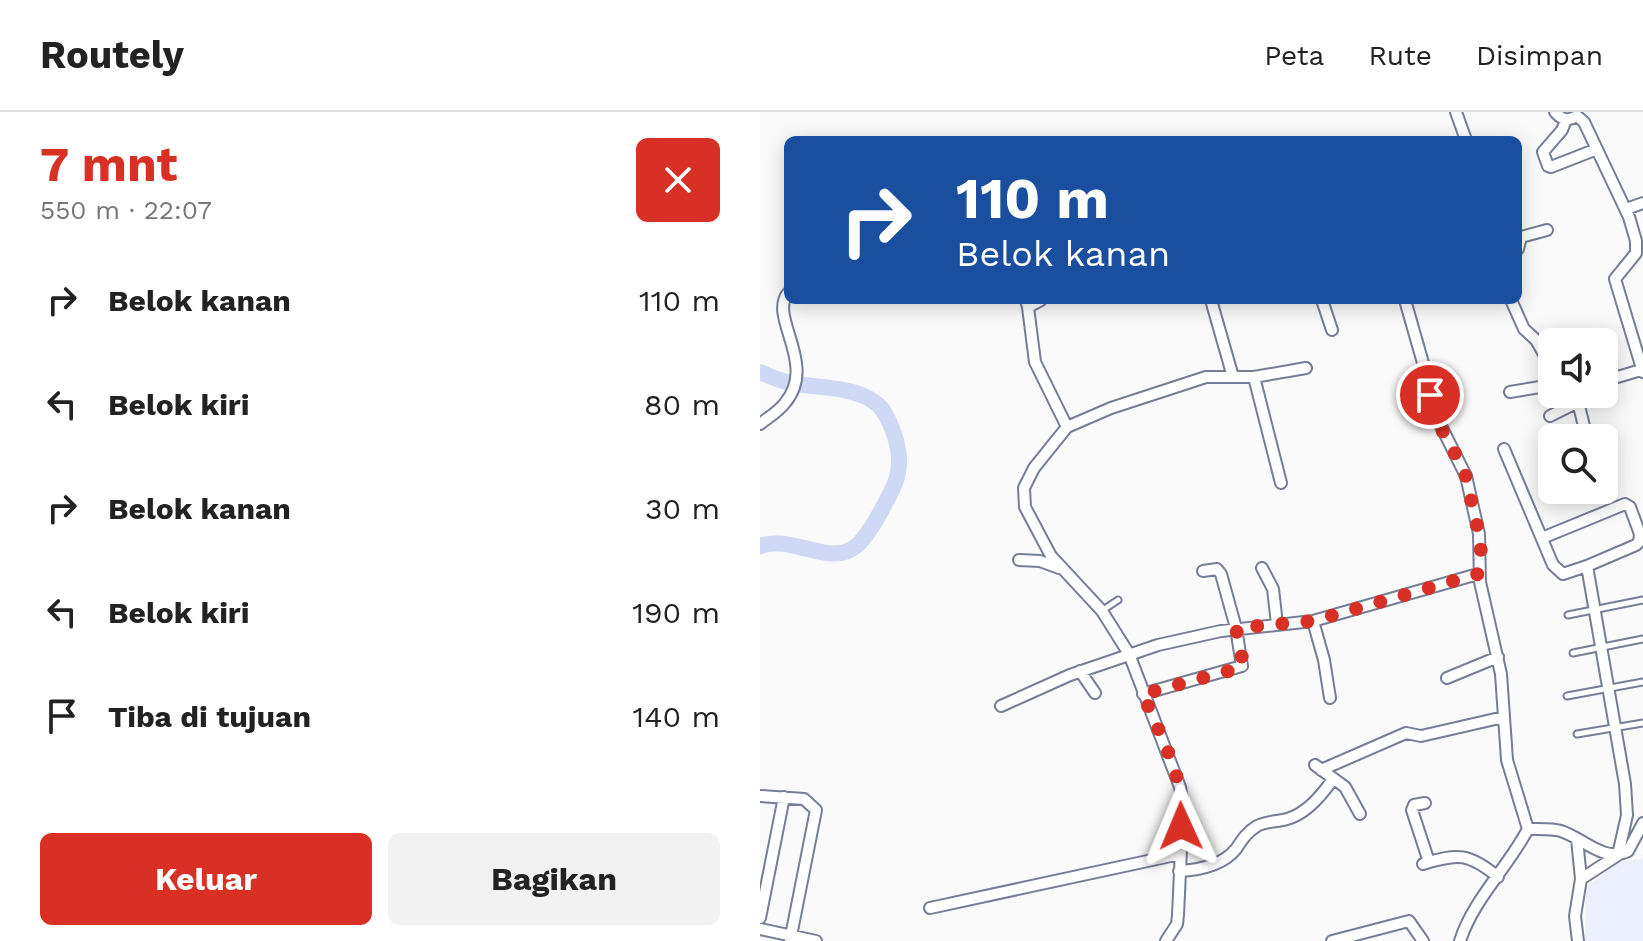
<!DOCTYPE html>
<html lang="id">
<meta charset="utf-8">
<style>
:root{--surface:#fff;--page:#f2f2f2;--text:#222;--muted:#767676;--line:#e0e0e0;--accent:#d93025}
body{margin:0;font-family:"Work Sans",sans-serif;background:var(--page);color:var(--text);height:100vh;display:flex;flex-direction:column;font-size:30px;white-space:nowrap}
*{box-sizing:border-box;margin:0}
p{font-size:26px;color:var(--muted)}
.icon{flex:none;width:44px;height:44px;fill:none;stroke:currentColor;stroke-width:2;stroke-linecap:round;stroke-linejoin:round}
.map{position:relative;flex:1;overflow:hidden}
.panel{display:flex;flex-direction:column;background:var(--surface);width:760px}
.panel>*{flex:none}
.guide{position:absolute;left:24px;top:24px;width:738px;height:168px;border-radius:12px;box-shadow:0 4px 20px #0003;background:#1a4fa0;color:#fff;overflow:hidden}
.fabs{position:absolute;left:778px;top:216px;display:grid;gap:16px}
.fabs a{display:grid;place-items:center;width:80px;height:80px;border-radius:12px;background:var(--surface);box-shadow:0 4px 20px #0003;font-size:40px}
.pin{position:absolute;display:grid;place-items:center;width:68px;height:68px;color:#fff;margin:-34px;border:4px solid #fff;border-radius:50%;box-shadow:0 2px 8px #0007}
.me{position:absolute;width:88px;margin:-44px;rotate:359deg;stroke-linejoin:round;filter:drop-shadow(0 0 6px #0008)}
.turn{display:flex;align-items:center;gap:28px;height:168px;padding:0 40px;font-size:36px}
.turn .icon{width:104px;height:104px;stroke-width:2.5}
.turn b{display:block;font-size:56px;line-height:68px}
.round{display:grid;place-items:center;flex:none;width:84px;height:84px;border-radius:12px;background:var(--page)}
.head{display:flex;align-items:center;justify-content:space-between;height:136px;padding:0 40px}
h1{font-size:48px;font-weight:700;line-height:60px;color:var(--accent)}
.button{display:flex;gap:16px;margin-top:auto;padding:16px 40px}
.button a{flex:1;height:92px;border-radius:12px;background:var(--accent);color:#fff;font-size:32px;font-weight:700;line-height:92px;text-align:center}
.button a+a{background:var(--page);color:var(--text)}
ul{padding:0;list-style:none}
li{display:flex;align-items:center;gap:24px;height:104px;padding:0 40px}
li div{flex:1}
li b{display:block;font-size:30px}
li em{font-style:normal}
header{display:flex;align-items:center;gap:48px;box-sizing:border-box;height:112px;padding:0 40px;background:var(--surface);border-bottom:2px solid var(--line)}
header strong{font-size:38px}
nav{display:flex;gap:44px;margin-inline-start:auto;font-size:28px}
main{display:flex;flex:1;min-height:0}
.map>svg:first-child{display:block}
.built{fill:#ebf0fe}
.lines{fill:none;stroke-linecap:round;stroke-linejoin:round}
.river{stroke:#cfd8f4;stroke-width:16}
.service-casing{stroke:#767e96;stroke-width:9}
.minor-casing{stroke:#767e96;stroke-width:14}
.service{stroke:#fff;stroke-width:5}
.minor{stroke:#fff;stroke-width:10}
.route{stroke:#d93025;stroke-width:14;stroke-dasharray:0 25.2}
</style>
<header>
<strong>Routely</strong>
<nav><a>Peta</a><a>Rute</a><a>Disimpan</a></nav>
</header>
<main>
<section class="panel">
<div class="head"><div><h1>7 mnt</h1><p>550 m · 22:07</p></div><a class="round" style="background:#d93025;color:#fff"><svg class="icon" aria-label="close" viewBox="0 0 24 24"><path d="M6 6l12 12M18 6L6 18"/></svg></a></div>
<ul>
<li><svg class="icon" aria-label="right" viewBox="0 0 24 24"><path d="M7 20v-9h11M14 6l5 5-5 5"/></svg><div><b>Belok kanan</b></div><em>110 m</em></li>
<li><svg class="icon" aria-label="left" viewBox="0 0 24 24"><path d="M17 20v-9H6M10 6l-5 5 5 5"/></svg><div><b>Belok kiri</b></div><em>80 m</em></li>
<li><svg class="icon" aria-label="right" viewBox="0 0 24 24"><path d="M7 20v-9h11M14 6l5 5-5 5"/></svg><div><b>Belok kanan</b></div><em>30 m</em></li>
<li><svg class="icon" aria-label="left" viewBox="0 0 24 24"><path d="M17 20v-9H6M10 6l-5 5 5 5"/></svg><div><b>Belok kiri</b></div><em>190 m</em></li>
<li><svg class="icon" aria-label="arrive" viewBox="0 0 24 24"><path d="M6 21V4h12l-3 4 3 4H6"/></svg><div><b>Tiba di tujuan</b></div><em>140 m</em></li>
</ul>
<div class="button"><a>Keluar</a><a>Bagikan</a></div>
</section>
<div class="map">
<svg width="883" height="829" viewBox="0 0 883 829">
<rect width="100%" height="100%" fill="#fafafa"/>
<path class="built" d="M883,742V829H825L826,775L860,750L881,747Z"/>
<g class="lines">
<path class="river" d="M0,260C7,263 15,267 23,269C53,278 100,271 122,297C128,305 132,316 135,325C141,344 141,361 132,378C124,394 106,431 90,438C66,451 29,423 0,434"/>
<g class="service-casing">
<path id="service" d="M343,498L358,488
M808,503L883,488
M813,541L883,527
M807,584L883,570
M817,622L883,611"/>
</g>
<g class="minor-casing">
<path id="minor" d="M696,0L706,28
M795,0C803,9 808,9 817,4L824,10L869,105L876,129V141L855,167L883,260
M806,8L802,18L783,40L788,54L791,55L837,37
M866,97L883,91
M758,137L761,125L787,118
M266,188L268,195L281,188
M451,188L473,265
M562,188L572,218
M645,188L681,314L706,364L719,422L720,470L741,562L747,648L768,717C748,755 713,788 700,829
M751,188L764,217L776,228L792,256
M268,195L275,250L307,315
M494,265L521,371
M844,269L881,258
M750,280L792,273
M816,282L827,326
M790,304L818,290
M0,312C9,305 18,300 25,291C58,252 8,205 28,181
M744,337L793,453L803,462L827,454
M782,426L865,392L870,395L880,422
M259,448L280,449L299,456
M502,456L513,477L517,512
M553,509L564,548L570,586
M320,559L335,581
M687,566L738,545
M383,582L482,554L476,516L461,462L457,457L443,459
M241,594L310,563L398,533L461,519L553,509L718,462
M555,653L585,675L600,702
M561,658L646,621L661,624L744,605
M0,684L44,687L56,698L30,829
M665,691L654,693L652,698L669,750
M768,717C779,717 790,716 801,719C823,726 844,751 868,739L883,711
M817,727L821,767
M663,752C698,741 709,741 738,765
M419,759C439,758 463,753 476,737C482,728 487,720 497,714C506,709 517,710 527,707C546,702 562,683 573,667
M170,796L420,742
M0,806L24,685
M0,817L56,829
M406,829L417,812L418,803L423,694L420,675L369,542L342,499L291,444L265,395L264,376L274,356L307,315L351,296L446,265H494L546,256
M572,829L649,809L663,829
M818,829L815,804L821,767L858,743L867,703L865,672L827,454L876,433L879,430L880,422L883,421"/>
</g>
<use href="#service" class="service"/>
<use href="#minor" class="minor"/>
</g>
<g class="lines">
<path class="route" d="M421,714C428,671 399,622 383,582L480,556L483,551L476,516L553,509L718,462L721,440L719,422L704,357L684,323L670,283"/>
</g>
</svg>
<div class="fabs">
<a><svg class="icon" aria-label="sound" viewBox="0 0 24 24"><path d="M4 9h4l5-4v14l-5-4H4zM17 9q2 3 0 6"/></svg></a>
<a><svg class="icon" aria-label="search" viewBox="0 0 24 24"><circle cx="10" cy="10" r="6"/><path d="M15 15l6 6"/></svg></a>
</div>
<div class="pin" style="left:670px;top:283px;background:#d93025"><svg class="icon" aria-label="arrive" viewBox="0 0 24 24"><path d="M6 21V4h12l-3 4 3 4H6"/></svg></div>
<svg class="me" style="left:421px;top:714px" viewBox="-20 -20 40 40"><path d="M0-17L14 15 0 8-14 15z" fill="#d93025" stroke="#fff" stroke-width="4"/></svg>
<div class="guide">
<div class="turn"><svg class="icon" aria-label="right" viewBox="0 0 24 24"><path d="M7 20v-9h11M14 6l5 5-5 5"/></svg><div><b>110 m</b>Belok kanan</div></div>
</div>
</div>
</main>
